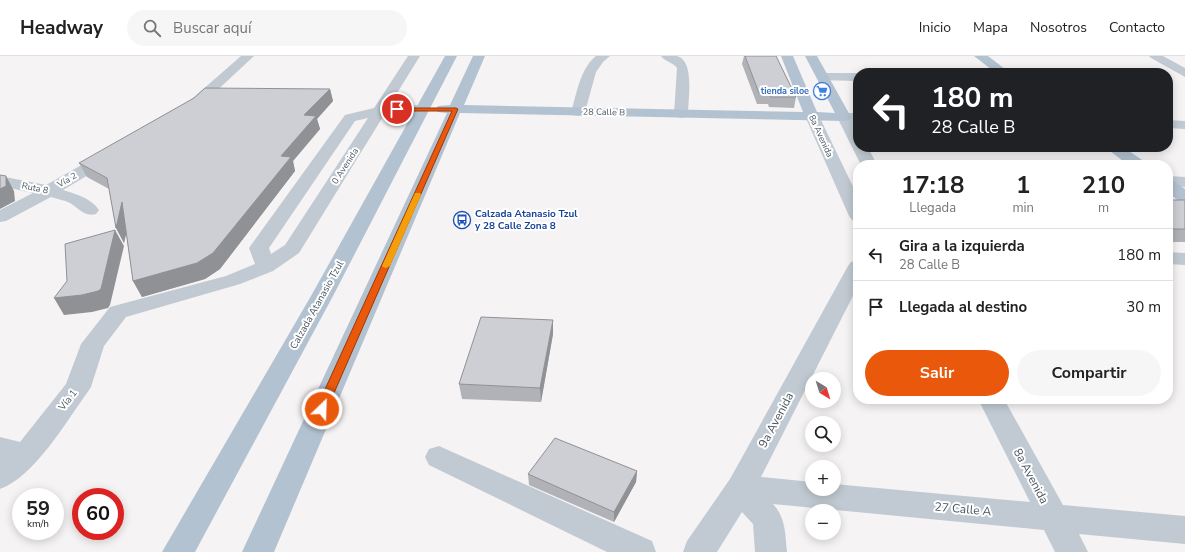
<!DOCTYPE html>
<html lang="es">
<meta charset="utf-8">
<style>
:root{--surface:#fff;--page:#f6f6f6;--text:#222;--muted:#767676;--line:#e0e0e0;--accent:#ea580c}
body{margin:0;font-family:"Nunito Sans",sans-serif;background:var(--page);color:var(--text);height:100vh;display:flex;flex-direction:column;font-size:15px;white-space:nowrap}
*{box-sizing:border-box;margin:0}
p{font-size:13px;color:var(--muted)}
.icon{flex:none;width:22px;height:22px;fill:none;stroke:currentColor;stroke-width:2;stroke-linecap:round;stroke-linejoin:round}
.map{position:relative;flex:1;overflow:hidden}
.side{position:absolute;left:853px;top:104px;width:320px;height:244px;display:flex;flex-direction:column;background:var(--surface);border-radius:16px;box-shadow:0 2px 10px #0003}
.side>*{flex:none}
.top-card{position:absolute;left:853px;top:12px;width:320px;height:84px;border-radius:16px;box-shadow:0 2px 10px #0003;background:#202124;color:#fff;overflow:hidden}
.needle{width:26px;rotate:142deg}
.fabs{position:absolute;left:805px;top:316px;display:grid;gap:8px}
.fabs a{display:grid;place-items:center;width:36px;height:36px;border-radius:50%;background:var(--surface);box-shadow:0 2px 10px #0003;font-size:20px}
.speed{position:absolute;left:12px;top:432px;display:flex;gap:8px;font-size:20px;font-weight:700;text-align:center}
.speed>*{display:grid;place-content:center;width:52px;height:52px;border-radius:50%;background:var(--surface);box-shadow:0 2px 10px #0003;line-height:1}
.speed small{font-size:10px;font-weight:400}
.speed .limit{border:6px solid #d22;background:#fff;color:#111}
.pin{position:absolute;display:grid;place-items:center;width:34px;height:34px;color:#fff;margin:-17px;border:2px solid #fff;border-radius:50%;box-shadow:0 1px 4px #0007}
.me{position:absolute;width:44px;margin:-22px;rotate:24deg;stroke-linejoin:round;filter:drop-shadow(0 0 3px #0008)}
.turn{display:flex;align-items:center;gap:14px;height:84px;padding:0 12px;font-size:18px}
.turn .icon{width:52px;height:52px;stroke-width:2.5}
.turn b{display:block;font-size:28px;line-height:34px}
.eta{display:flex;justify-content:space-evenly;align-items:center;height:68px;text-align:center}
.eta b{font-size:24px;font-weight:700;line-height:28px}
.action{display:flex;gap:8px;margin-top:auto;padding:8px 12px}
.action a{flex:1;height:46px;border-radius:24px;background:var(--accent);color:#fff;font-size:16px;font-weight:700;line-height:46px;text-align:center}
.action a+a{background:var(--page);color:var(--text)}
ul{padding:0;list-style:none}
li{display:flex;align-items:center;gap:12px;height:52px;padding:0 12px;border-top:1px solid var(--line)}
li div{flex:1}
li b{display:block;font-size:15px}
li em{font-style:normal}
header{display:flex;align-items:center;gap:24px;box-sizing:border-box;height:56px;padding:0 20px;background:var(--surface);border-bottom:1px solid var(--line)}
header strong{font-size:19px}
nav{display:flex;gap:22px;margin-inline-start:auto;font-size:14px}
.search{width:280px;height:36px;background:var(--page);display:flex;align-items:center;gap:10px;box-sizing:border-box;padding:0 14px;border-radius:22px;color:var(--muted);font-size:15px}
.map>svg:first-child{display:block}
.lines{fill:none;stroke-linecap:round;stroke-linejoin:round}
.minor{fill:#c1cad2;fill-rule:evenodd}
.major{fill:#b3c2d1;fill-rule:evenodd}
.wall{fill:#b0b2b7}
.shaded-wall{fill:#909195}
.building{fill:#cdcfd5;stroke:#909195}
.route{fill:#ea580c;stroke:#983908}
.slow{fill:#f59e0b}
.labels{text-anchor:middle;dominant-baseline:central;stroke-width:4;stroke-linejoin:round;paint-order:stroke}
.far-shop-label{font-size:9px;font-weight:bold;fill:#366cbe;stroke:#fff;text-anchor:end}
.far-street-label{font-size:9px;fill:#4a5661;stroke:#fff}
.transit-label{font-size:10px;font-weight:bold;fill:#164399;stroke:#fff;text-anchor:start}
.street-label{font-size:10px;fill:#4a5661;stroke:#fff}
.near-street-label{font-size:12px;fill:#4a5661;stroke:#fff}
</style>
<header>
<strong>Headway</strong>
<div class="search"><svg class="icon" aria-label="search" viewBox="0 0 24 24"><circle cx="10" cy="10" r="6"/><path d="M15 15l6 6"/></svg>Buscar aquí</div>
<nav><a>Inicio</a><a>Mapa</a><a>Nosotros</a><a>Contacto</a></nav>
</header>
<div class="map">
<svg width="1185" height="496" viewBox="0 0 1185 496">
<rect width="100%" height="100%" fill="#f5f3f3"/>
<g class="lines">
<path class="minor" d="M241,0H254L195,55H185L183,52L185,49Z
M408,0H420L389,50L422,49L427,50L429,53L427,56L422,57L384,59L299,197L273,215L240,228L126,261L104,290L91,331L87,337C66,366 34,421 0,433V381L20,386L66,328L81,288L110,251L226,220L255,208L249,192L345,59L374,52ZM368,62L285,189L271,198L269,192L355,65Z
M596,0H610L603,6L596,16L585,56L583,59L578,60L573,59L571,56C577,37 580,13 596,0Z
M661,0C666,0 672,0 677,0C695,5 688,43 688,58L686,61L681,62L676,61L674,58L677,12C673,6 665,6 661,0Z
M1149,0H1163L1185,12V21L1151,2Z
M823,17H858V25L819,24L817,21L819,18Z
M812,56L817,57L819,60L858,141V165L852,164L849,160L805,60L807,57Z
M844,57H858V65H853L858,74V91H868L877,109H861L837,61L839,58Z
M1168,64L1185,65V73L1168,72Z
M109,95L115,97L117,100L115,103L63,134C76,138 91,142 99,154L96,158C84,161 80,153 70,147C64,144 57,143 51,141L6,165L0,166V154L33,137L0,130V120L46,129L103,97Z
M1168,120L1185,121V131L1168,130Z
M1168,196L1185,197V209L1168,208Z
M858,204V230L761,421L812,426V433H834V428L1030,446L978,343H1004L1063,449L1185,460V488L1079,478L1088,496H1055L1044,474L773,448C786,462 785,478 787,496H755L753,468L742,456L717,496H683L687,485L730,423L848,210L851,206Z
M439,390L652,485L656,496H607L429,409L425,401L429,393Z"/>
<path class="major" d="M445,0H457L333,240L195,496H162L311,240Z
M473,0H485L464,49L803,56L781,0H793L817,56L835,57L805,0H817L851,61L849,64L844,65L460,57L274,496H242L447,57L438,56L436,53L438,50L450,49Z
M974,0H988L1010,17H996Z
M1105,91H1123L1145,106L1147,109H1128Z
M1168,124L1174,125L1185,133V146L1179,145L1168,137Z"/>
</g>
<path class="wall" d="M744,0H776L796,41L794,52L769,51L768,48H757L742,8Z
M330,33L333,45L317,63L320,73L293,105L295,115L220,213L205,223L142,241L133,225L126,177L124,187L116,172L109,133L87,121L79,107Z
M1168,144H1185V186H1168Z
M553,264V278L541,346L462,343L459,328Z
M637,415L636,426L614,466L529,429L528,418Z"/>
<path class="shaded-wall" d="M330,33L333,45L317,63L320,73L293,105L295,115L220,213L205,223L142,241L133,225L281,100L304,59Z
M6,120L14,135L15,145L0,153V133Z
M122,146L130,162L124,187L116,172Z
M115,174L124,190L110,249L108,252L92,256L64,259L54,242Z
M553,264V278L541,346L540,332Z
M637,415L636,426L614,466V456Z"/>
<path class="building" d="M745,0H776L796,41H771L770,37H759Z
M205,32L330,33L304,59L316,60L281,100L291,101L213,197L197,207L133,225L122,146L116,172L107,122L79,107L194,42Z
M0,119L6,120V130L0,133Z
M1168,144H1185V173H1168Z
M115,174L101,233L98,235L82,239L54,242L67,225L65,188Z
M481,261L553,264L540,332L459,328Z
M555,382L637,415L614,456L528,418Z"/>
<path class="route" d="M395,52H456L458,53L327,353L326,356H318L316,353L452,55H397L395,54Z"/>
<path class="slow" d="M415,137H420L421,139L390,210L386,212L383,211L382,210Z"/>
<defs>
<g id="supermarket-ring" transform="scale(0.9)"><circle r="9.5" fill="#fff" stroke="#3f7fe0" stroke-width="1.5"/><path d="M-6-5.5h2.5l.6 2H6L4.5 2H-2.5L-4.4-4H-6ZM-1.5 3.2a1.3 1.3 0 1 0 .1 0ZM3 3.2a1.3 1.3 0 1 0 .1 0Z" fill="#3f7fe0"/></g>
<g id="bus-ring" transform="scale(0.9)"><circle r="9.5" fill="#fff" stroke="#1a4fb4" stroke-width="1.5"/><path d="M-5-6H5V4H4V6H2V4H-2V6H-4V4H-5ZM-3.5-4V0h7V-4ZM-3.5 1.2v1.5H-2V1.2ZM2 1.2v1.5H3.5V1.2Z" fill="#1a4fb4"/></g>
</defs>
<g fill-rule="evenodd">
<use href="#supermarket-ring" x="822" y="35"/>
<use href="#bus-ring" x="462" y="164"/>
</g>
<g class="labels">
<g class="far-shop-label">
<text x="809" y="35">tienda siloe</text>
</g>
<g class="far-street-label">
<text transform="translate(604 56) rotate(1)">28 Calle B</text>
<text transform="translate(821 80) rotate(65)">8a Avenida</text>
<text transform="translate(345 110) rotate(-57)">0 Avenida</text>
<text transform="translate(67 124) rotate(-30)">Vía 2</text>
<text transform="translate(35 132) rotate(12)">Ruta 8</text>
</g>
<g class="transit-label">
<text x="475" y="158">Calzada Atanasio Tzul<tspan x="475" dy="12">y 28 Calle Zona 8</tspan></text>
</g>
<g class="street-label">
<text transform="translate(317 249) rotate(-61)">Calzada Atanasio Tzul</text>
<text transform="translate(68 344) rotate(-52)">Vía 1</text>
</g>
<g class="near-street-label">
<text transform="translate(776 364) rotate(-62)">9a Avenida</text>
<text transform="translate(1031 420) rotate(62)">8a Avenida</text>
<text transform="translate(963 453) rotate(5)">27 Calle A</text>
</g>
</g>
</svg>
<div class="fabs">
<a><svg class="needle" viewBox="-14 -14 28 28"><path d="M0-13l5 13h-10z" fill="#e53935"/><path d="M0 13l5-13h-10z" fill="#767676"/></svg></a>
<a><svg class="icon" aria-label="search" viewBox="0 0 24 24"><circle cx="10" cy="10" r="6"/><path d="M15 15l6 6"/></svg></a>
<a>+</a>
<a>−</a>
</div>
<div class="speed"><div>59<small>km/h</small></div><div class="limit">60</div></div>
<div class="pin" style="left:397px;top:53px;background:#d93025"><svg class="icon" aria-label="arrive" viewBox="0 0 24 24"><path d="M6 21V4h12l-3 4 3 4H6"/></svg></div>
<svg class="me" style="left:322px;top:353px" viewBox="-20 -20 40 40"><circle r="17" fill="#ea580c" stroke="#fff" stroke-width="3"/><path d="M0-11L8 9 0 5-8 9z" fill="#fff"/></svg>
<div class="top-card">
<div class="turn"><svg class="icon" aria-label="left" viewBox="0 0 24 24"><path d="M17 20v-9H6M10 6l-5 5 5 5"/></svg><div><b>180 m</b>28 Calle B</div></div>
</div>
<section class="side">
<div class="eta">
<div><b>17:18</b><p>Llegada</p></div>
<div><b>1</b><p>min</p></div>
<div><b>210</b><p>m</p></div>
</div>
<ul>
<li><svg class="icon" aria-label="left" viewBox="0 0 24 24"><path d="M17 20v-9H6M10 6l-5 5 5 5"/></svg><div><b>Gira a la izquierda</b><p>28 Calle B</p></div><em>180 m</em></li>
<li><svg class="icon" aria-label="arrive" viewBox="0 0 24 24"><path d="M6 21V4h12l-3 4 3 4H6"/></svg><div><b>Llegada al destino</b></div><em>30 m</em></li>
</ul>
<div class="action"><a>Salir</a><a>Compartir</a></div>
</section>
</div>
